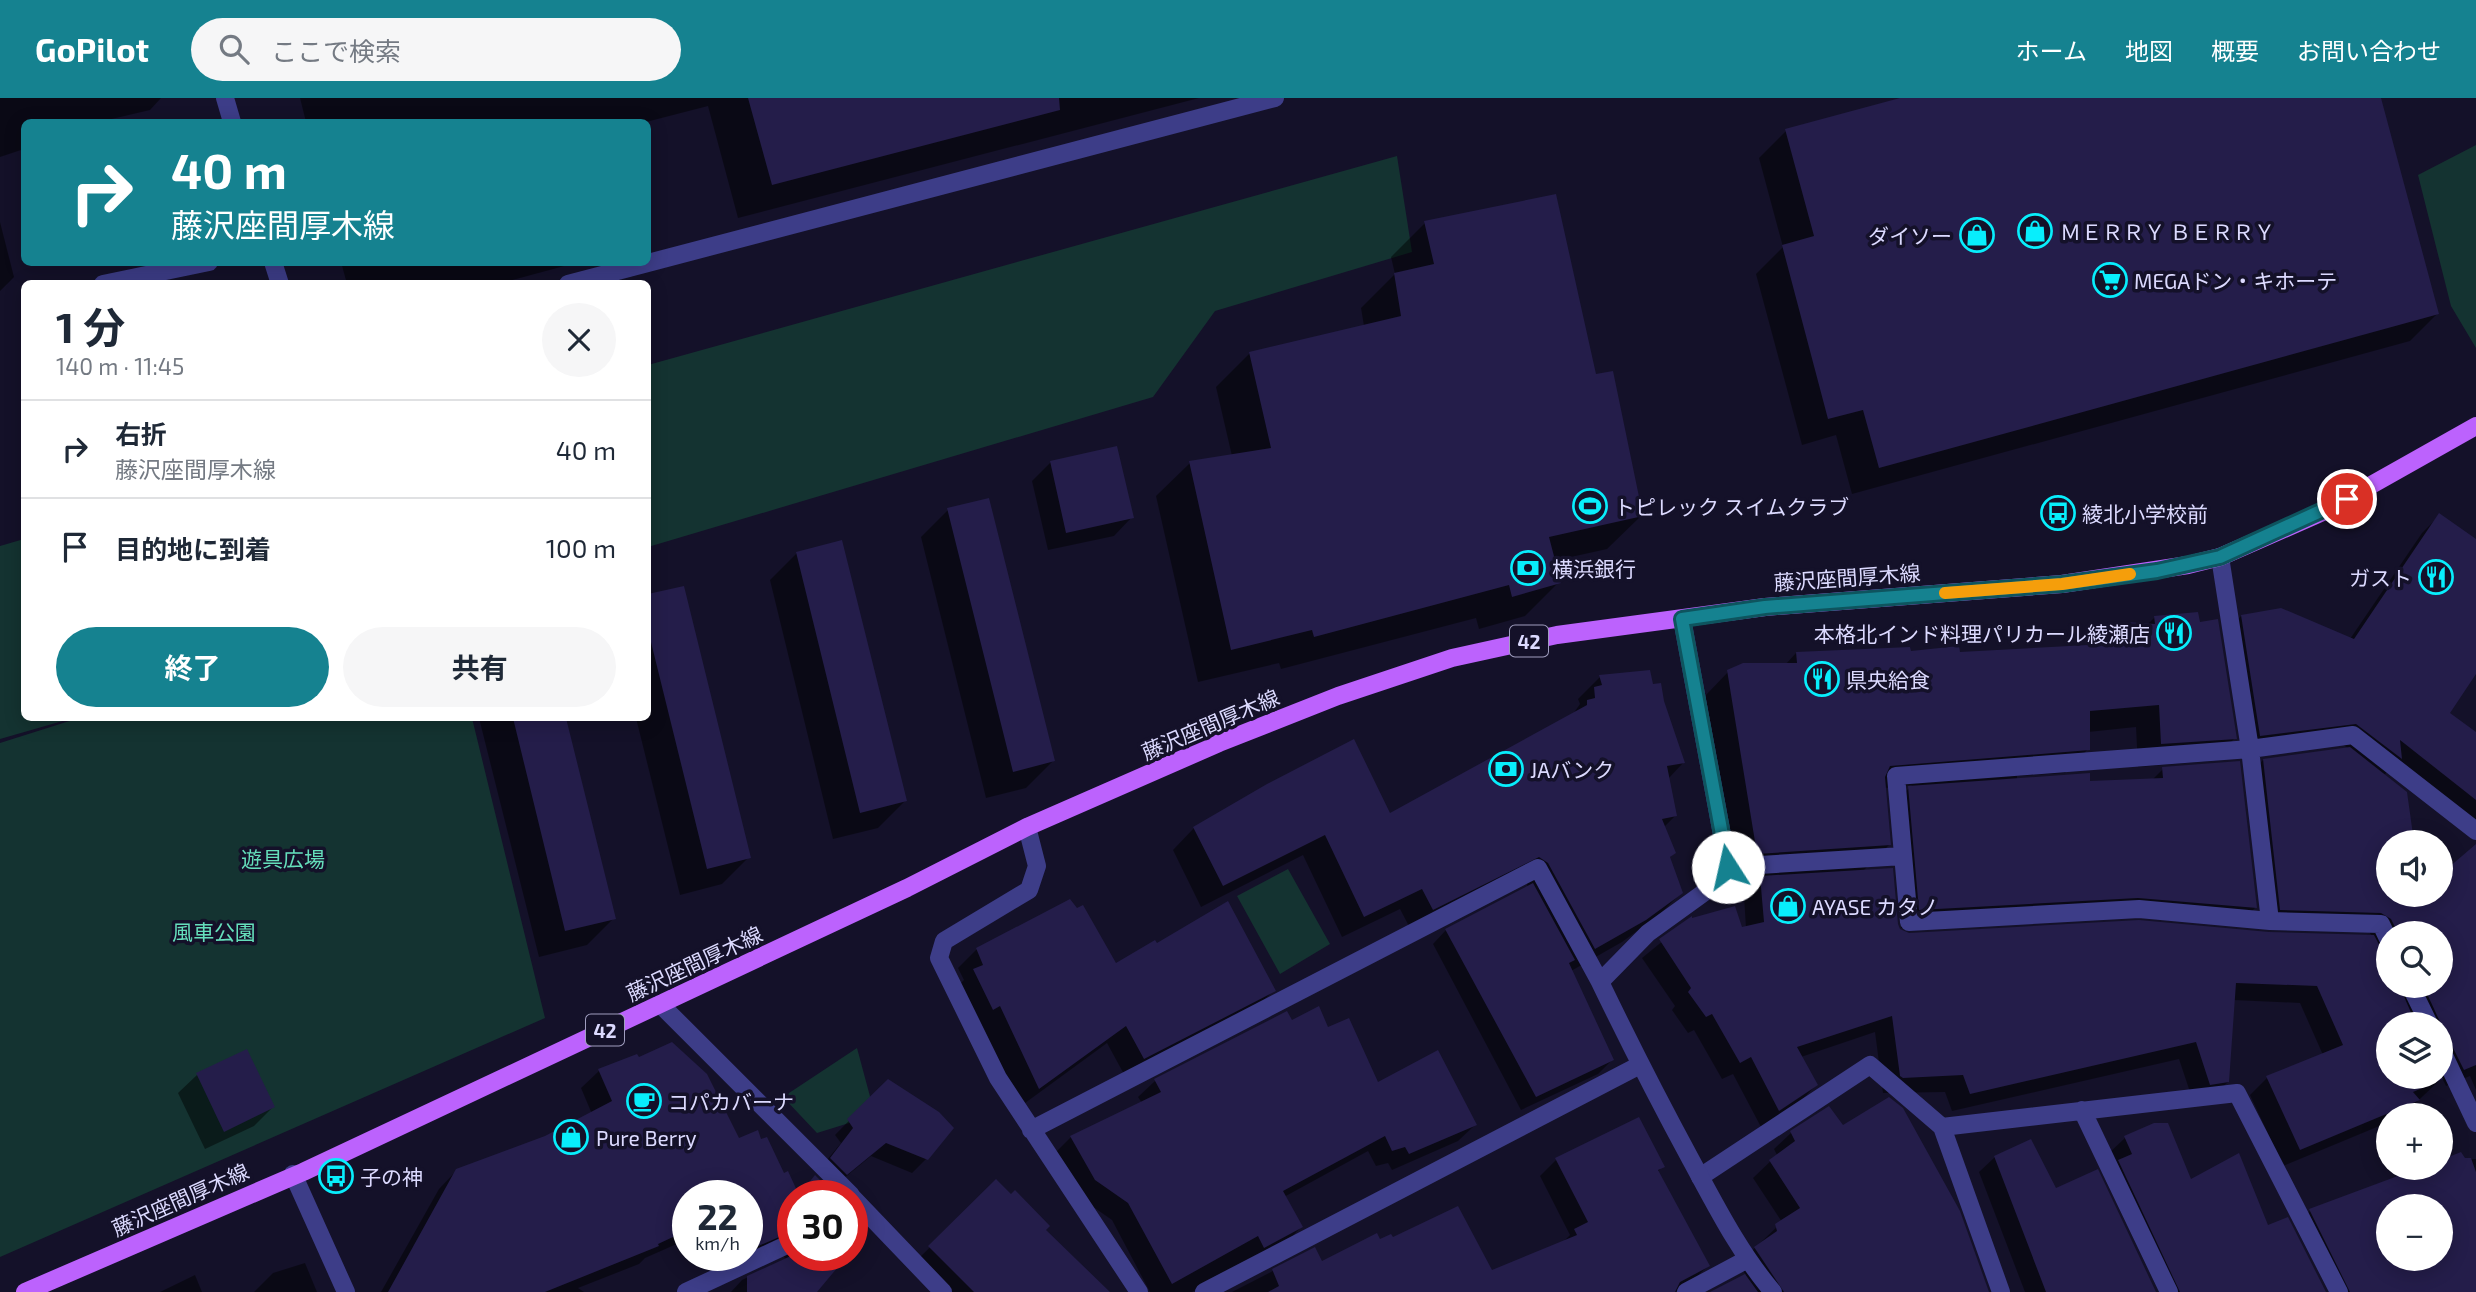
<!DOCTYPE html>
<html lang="ja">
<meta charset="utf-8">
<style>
:root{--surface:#fff;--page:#f6f6f7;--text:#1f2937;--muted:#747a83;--line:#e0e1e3;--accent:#158290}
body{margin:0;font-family:"Exo 2","Noto Sans JP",sans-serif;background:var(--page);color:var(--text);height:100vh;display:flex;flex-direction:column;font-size:26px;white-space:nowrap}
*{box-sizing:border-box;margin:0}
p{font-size:23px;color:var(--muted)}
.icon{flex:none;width:38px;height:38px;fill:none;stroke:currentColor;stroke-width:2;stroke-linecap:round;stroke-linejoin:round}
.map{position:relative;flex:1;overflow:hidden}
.sheet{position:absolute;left:21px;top:182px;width:630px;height:441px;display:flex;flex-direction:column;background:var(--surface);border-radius:10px;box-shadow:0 4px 18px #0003}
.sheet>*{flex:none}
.guide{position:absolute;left:21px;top:21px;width:630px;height:147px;border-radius:10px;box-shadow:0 4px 18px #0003;background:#158290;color:#fff;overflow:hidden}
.tools{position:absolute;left:2376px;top:732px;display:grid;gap:14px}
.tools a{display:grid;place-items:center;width:77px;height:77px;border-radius:50%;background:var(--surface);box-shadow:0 4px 18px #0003;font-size:35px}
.speed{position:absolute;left:672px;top:1082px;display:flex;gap:14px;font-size:35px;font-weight:700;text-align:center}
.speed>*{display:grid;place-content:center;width:91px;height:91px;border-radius:50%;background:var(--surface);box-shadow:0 4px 18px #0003;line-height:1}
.speed small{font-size:18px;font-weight:400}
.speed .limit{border:10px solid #d22;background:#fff;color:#111}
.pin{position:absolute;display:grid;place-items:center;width:60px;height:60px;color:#fff;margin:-30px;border:4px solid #fff;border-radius:50%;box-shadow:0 2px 7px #0007}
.me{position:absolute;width:77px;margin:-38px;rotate:350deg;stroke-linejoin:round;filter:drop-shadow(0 0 5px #0008)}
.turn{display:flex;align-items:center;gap:24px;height:147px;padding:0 35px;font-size:32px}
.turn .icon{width:91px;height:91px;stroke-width:2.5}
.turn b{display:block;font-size:49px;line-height:60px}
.round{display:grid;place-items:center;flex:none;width:74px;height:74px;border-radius:37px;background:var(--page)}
.overview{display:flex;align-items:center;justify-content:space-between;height:119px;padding:0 35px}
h1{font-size:42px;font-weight:700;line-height:52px}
.button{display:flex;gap:14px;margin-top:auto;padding:14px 35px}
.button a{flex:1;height:80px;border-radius:42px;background:var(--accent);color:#fff;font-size:28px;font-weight:700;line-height:80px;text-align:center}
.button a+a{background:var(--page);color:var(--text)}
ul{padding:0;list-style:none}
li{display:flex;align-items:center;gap:21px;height:98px;padding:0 35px;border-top:2px solid var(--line)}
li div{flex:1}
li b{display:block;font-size:26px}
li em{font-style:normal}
header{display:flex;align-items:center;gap:42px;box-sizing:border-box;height:98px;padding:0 35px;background:var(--accent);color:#fff}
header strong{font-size:33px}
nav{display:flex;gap:38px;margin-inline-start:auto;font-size:24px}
.search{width:490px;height:63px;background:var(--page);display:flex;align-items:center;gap:18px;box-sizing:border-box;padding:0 24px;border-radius:38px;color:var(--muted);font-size:26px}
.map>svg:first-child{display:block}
.green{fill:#143331}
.shadow{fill:#0007;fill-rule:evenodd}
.building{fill:#241d4a;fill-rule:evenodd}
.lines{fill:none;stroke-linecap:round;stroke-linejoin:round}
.lane{stroke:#3d3d88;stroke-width:18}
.street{stroke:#3d3d88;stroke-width:18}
.primary{stroke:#bc62fd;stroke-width:18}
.route-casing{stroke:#0e545e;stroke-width:18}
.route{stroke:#158290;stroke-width:12}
.slow{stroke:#f59e0b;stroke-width:12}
.labels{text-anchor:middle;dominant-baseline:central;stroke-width:7;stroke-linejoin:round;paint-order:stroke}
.shield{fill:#141129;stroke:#a09ebf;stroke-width:2}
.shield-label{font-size:19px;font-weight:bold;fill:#dcdaff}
.poi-label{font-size:21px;fill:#dcdaff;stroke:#141129;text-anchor:start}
.street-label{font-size:21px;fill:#dcdaff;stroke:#141129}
.park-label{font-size:21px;fill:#65dfbb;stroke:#141129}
</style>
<header>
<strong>GoPilot</strong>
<div class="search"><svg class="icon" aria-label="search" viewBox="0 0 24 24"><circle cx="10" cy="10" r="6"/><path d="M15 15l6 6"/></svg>ここで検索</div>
<nav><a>ホーム</a><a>地図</a><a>概要</a><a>お問い合わせ</a></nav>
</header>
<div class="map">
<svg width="2476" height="1194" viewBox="0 0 2476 1194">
<rect width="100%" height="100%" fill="#141129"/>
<path class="green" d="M2476,47V250L2451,208L2418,77Z
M1397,58L1412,154L1215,213L1153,299L648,449V267Z
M24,441V620H73L0,641V448Z
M79,620H472L545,920L0,1159V645Z
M1288,771L1330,846L1280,876L1237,798Z
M857,950L875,1017L817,1035L783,999Z"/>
<path class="shadow" d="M0,0H161L150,12L99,24H24V51L0,59Z
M300,0H1199L738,120L708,8L646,24H306Z
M1907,0H2379L2437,216L2410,243L1852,396L1836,337L1802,347L1756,176L1783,149L1759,60L1786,33Z
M0,124L14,179L0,193Z
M1425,125L1595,278L1641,418L1607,451L1553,463L1559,484L1525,518L1479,531L1476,520L1281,571L1279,565L1198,584L1156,398L1190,365L1232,358L1216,289L1250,255L1364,228L1361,210L1395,176L1391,159Z
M341,164H579L498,186H347Z
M1051,364L1132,419L1114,438L1048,452L1032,383Z
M948,412L1053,663L1026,690L986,700L921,439Z
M2439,418L2476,443V573L2447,615L2476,637V733L2393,668L2384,677L2389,796H2441L2476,749V992L2470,978L2446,988L2442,980L2403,1017H2389V1024L2283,1068L2250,997L2267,980L2323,957L2300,905L2233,902L2228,984L2210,1001L2193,1003L2179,961L1952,1013L1945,994L1883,995L1875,934L1801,959L1816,987L1799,1005L1761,1029L1733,976L1722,981L1694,932L1688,935L1672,912L1675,908L1642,860L1691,820L1746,830L1744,798L1765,776L1734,778L1705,598L1728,574L1785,567L1796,555L1958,556L2105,548L2127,526L2147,527L2155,519L2235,640L2212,663L2138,669L2136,629L2088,634V651L2065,675L2017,678V682L2088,685L2152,682L2163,671L2255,810L2237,828L2119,818L1901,830L1891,709L1912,687L1884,690L1889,747L1862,774L1898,830L1909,837L2372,839L2369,833L2263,829L2246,680L2263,662L2349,651L2338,643L2242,655L2224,536L2241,518L2350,541L2422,435ZM2389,835H2441V887H2389ZM2389,926H2441V978H2389Z
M797,455L905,703L878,730L833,741L770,482Z
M682,490L749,759L722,786L680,797L636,620H648V498Z
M1600,579L1651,587L1662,604L1683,665L1668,681L1676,717L1664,729L1674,755L1669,760L1681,795L1659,817L1622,844L1571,873L1612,962L1598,976L1521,1012L1433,846L1446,832L1528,790L1527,786L1516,780L1411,832L1400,811L1342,839L1303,757L1201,809L1173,752L1194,730L1390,717L1573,616L1580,606L1578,601Z
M479,620H564L614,820L587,847L539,859Z
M977,851L1115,867L1274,892L1255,911L1125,978L1107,945L1021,1008L981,926L974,930L955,891L964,882L958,870Z
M1291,924L1327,931L1377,987L1475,1027L1458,1043L1392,1072L1388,1065L1376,1068L1368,1053L1284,1099L1301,1129L1285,1146L1192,1194H1150L1112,1122L1079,1099L1054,1056L1071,1039L1142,1005L1138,999L1155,983Z
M246,953L273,1009L254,1028L205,1051L178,995L197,977Z
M637,958L738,1042L787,1088L791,1084L797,1097H793V1157H822L830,1176L815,1194H731L742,1182L786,1161L776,1150L731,1164L736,1157H747V1097H688V1141L645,1160L639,1166L578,1190L584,1194H381L439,1091L457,1072L546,1040L592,1016L581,990L599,973Z
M888,983L926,1061L912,1075L871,1058L832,1090L817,1074L841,1045L835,1037Z
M1842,1029L1987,1194H1714L1746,1177L1738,1166L1782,1124L1753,1080L1777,1057L1774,1051L1791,1035Z
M2125,1040L2267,1129L2324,1194H2159L2104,1079L2115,1068L2109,1055Z
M1995,1059L2055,1092L2154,1194H2025L1979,1074Z
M2464,1061H2476V1194H2329L2295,1128L2310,1113ZM2389,1108H2441V1160H2389Z
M1556,1062L1663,1068L1657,1074L1708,1168L1691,1184L1675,1194H1232L1314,1152L1321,1165L1392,1142L1492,1174L1561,1146L1570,1137L1540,1078Z
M996,1084L1044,1133L1108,1194H941L913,1166Z
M305,1165L317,1194H254L273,1175Z
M195,1177L202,1194H160Z"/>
<path class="building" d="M748,0H1059L1060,12L772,87Z
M1900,0H2381L2439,216L1879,370L1863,312L1828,321L1782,147L1814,138L1785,31Z
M1556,96L1596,276L1613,273L1643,418L1549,439L1561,485L1512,499L1509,487L1314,539L1312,532L1231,552L1189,363L1271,350L1249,254L1401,218L1394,175L1434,166L1424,123Z
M1117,348L1134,420L1066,435L1050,363Z
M989,400L1055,663L1013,674L947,410Z
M2439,415L2476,441V576L2450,615L2476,634V702L2400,642L2402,661L2356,626L2260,638L2241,517L2281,510L2354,541Z
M842,442L907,703L860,715L796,454Z
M684,488L751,760L707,771L648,532V496Z
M2198,514L2200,524L2218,521L2237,641L2161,646L2159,607L2090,613V652L1890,668L1885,679L1891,747L1757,756L1727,572L1743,565H1797L1796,554L1910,549L1911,553L1959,548L1960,554L2125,545L2126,524L2155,526L2154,518Z
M1650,572L1653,586L1661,585L1664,603L1685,665L1667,668L1677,718L1662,721L1676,755L1670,759L1683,795L1646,822L1595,851L1548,765L1539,759L1433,812L1422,791L1364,819L1325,737L1223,788L1193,729L1267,686L1354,641L1390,715L1587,607V602L1595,600L1594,589L1602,587L1599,577Z
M513,620H566L616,821L565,833Z
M2350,649L2407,694L2414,744H2389V796H2441V776L2476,746V967L2464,972L2451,946L2441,940V926L2423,887H2441V835H2398L2391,821L2381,815L2280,812L2263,661Z
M2240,663L2257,810L2138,800L1919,812L1908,688L2090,675V683L2163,680L2162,669Z
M1893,770L1898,826L1900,831L1909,835L2139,822L2269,834L2374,837L2382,852L2389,854V887H2399L2416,926H2389V978H2441L2443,981L2413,994L2420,1002L2300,1052L2266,978L2343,947L2317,888L2236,885L2229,984L2210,987L2196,944L1970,996L1963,977L1903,980L1900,978L1892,918L1797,949L1818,987L1779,1013L1751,959L1740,965L1712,916L1706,919L1688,894L1691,890L1659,841L1692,818V820L1735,808L1742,829L1764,824L1760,778Z
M1533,785L1575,862L1569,865L1614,962L1536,999L1445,831Z
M1070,801L1077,810L1083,807L1116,865L1155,842L1157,845L1228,803L1276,893L1144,961L1126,928L1039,991L1000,908L993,912L973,871L983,867L976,850Z
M1319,908L1328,929L1349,920L1378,984L1438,952L1477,1027L1409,1056L1405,1049L1392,1053L1385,1038L1283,1093L1303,1129L1264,1150L1258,1138L1172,1186L1128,1105L1095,1082L1070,1038L1161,994L1154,981L1287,913L1292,922Z
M672,944L707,976L739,1040L758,1032L761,1041L767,1039L784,1075L788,1073L799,1097H793V1133L747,1153V1097H688V1132L658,1146L659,1148L545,1194H388L456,1071L545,1038L612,1003L598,971L637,956L639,959Z
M247,951L275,1009L224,1034L196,975Z
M888,981L939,1014L954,1030L928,1062L886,1045L847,1077L830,1060L853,1030L847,1021Z
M1889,999L1903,1010L1960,1113L1989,1194H1784L1754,1149L1777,1133L1775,1126L1800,1110L1769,1062L1795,1043L1790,1033L1829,1008L1843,1027Z
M1639,1019L1665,1069L1658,1072L1710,1168L1680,1184L1675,1194H1268L1279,1188L1272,1171L1315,1149L1322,1163L1377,1135L1380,1141L1391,1136L1393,1139L1458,1108L1492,1172L1577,1137L1574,1131L1588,1124L1555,1060Z
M2154,1025H2168L2191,1081L2239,1055L2268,1127L2288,1119L2326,1194H2180L2118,1062L2132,1056L2124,1038Z
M2031,1041L2056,1090L2098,1071L2156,1194H2046L1994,1058Z
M2461,1054L2465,1060H2471L2476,1074V1194H2350L2309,1111L2422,1069H2441V1062ZM2389,1108H2441V1160H2389Z
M815,1077L830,1092L828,1097H799Z
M996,1081L1011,1096L1015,1092L1050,1128L1046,1132L1110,1194H974L928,1148Z
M793,1157H848L817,1194H747V1178Z
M1745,1176L1758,1194H1710Z"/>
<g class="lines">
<path class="lane" d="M225,0L232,24
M273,164L280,186
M103,186L209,164
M568,186L1275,0
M2220,459L2250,651L2270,823
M1728,769L1903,758
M2389,843L2381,826L2270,823L2139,811L1909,824L1896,678L2250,651L2353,637L2476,733
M2410,887L2429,926
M2441,951L2476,1025
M2082,1012L2169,1194
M1942,1029L2237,995L2339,1194
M1700,1079L1870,967L1942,1029L2001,1194
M686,1194L793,1144"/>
<path class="street" d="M1682,521L1728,769L1720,783L1648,835L1600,884C1629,944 1659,1003 1691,1062C1716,1108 1739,1154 1773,1194
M1027,729L1037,768L1029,792L944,843L939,860L998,980L1139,1194
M660,906L851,1097
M1031,1032L1538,770L1600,884
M293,1076L346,1194
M852,1099L943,1194
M1204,1194L1640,967
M1686,1194L1746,1162"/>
<path class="primary" d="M25,1194L303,1074L907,790L1027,729L1219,645L1338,598L1452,560L1557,537L1765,509L2062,486L2188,467L2220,459L2325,413L2476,328"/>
</g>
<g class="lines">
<g class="route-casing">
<path id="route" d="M1728,769L1682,521L1765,509L2062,486L2157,473L2220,459L2347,401"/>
</g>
<use href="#route" class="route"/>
<path class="slow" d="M1945,495L2062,486L2130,476"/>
</g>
<defs>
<g id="shop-ring" transform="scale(1.75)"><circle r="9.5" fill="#141129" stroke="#08eefc" stroke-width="1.5"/><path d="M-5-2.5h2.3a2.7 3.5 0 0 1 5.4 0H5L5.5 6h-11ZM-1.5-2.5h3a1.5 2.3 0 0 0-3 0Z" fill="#08eefc"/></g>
<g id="supermarket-ring" transform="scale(1.75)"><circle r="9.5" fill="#141129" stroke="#08eefc" stroke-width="1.5"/><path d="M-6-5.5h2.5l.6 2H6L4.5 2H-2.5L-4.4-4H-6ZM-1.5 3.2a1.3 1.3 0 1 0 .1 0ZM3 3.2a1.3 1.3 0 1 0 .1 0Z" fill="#08eefc"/></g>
<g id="stadium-ring" transform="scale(1.75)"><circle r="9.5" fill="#141129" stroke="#08eefc" stroke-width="1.5"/><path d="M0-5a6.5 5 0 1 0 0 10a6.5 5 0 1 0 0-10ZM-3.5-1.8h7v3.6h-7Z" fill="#08eefc"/></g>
<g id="bus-ring" transform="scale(1.75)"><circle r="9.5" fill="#141129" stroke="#08eefc" stroke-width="1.5"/><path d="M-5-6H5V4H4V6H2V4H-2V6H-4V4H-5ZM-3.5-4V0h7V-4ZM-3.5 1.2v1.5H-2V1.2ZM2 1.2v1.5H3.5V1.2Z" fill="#08eefc"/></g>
<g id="bank-ring" transform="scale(1.75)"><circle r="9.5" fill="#141129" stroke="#08eefc" stroke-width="1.5"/><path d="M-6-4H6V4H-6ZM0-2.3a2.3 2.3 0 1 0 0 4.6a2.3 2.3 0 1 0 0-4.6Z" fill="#08eefc"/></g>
<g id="restaurant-ring" transform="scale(1.75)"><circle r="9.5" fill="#141129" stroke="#08eefc" stroke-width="1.5"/><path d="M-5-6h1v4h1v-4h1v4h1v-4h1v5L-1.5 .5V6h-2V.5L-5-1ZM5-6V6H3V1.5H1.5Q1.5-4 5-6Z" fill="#08eefc"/></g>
<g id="cafe-ring" transform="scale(1.75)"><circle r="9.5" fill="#141129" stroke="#08eefc" stroke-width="1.5"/><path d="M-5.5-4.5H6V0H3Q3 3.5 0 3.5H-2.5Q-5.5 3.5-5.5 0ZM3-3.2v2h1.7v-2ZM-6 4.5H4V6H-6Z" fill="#08eefc"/></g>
</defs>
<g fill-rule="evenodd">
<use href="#shop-ring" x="2035" y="133"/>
<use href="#shop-ring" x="1977" y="137"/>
<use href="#supermarket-ring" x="2110" y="182"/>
<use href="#stadium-ring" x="1590" y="408"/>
<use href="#bus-ring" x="2058" y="415"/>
<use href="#bank-ring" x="1528" y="470"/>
<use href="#restaurant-ring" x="2436" y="479"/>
<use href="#restaurant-ring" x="2174" y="535"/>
<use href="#restaurant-ring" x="1822" y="581"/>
<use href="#bank-ring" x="1506" y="671"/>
<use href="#shop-ring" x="1788" y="808"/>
<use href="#cafe-ring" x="644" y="1003"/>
<use href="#shop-ring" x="571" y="1039"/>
<use href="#bus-ring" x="336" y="1078"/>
</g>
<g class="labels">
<g class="shield">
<rect x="1510" y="527.5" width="38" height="31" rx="5"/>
<rect x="586" y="916.5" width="38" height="31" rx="5"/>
</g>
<g class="shield-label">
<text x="1529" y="543">42</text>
<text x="605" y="932">42</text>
</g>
<g class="poi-label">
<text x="2060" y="133">ＭＥＲＲＹ ＢＥＲＲＹ</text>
<text x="1952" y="137" text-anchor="end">ダイソー</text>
<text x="2134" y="182">MEGAドン・キホーテ</text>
<text x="1614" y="408">トピレック スイムクラブ</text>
<text x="2082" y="415">綾北小学校前</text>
<text x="1552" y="470">横浜銀行</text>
<text x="2412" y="479" text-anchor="end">ガスト</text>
<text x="2150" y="535" text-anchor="end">本格北インド料理パリカール綾瀬店</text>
<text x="1846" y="581">県央給食</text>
<text x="1530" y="671">JAバンク</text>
<text x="1812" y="808">AYASE カタノ</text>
<text x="668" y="1003">コパカバーナ</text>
<text x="596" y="1039">Pure Berry</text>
<text x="360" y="1078">子の神</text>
</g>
<g class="street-label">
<text transform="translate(1847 479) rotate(-4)">藤沢座間厚木線</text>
<text transform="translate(1210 626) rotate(-23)">藤沢座間厚木線</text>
<text transform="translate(694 865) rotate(-25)">藤沢座間厚木線</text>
<text transform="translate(180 1101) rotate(-24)">藤沢座間厚木線</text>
</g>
<g class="park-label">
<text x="283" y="760">遊具広場</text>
<text x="214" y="833">風車公園</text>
</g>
</g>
</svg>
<div class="tools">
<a><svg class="icon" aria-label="sound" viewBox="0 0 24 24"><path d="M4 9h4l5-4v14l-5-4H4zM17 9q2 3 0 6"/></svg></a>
<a><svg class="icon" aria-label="search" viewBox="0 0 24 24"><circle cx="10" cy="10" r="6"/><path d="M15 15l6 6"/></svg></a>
<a><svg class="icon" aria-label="layers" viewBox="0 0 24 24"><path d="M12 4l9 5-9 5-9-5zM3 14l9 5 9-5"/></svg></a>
<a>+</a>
<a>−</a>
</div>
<div class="speed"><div>22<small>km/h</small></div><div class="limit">30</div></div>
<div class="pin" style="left:2347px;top:401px;background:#d93025"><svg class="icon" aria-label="arrive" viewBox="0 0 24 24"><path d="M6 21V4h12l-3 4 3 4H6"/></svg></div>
<svg class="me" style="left:1728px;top:769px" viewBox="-20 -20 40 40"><circle r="19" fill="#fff"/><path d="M0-13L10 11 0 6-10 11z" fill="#158290"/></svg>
<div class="guide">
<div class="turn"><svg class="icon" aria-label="right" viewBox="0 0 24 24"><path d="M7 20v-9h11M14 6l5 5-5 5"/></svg><div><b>40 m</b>藤沢座間厚木線</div></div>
</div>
<section class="sheet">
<div class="overview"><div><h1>1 分</h1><p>140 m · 11:45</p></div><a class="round"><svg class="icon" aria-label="close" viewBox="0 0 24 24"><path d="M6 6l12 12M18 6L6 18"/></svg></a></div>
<ul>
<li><svg class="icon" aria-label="right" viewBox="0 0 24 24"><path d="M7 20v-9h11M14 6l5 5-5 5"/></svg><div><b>右折</b><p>藤沢座間厚木線</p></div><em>40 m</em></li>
<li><svg class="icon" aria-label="arrive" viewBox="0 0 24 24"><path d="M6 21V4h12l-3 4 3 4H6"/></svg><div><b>目的地に到着</b></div><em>100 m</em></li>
</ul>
<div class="button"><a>終了</a><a>共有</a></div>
</section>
</div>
